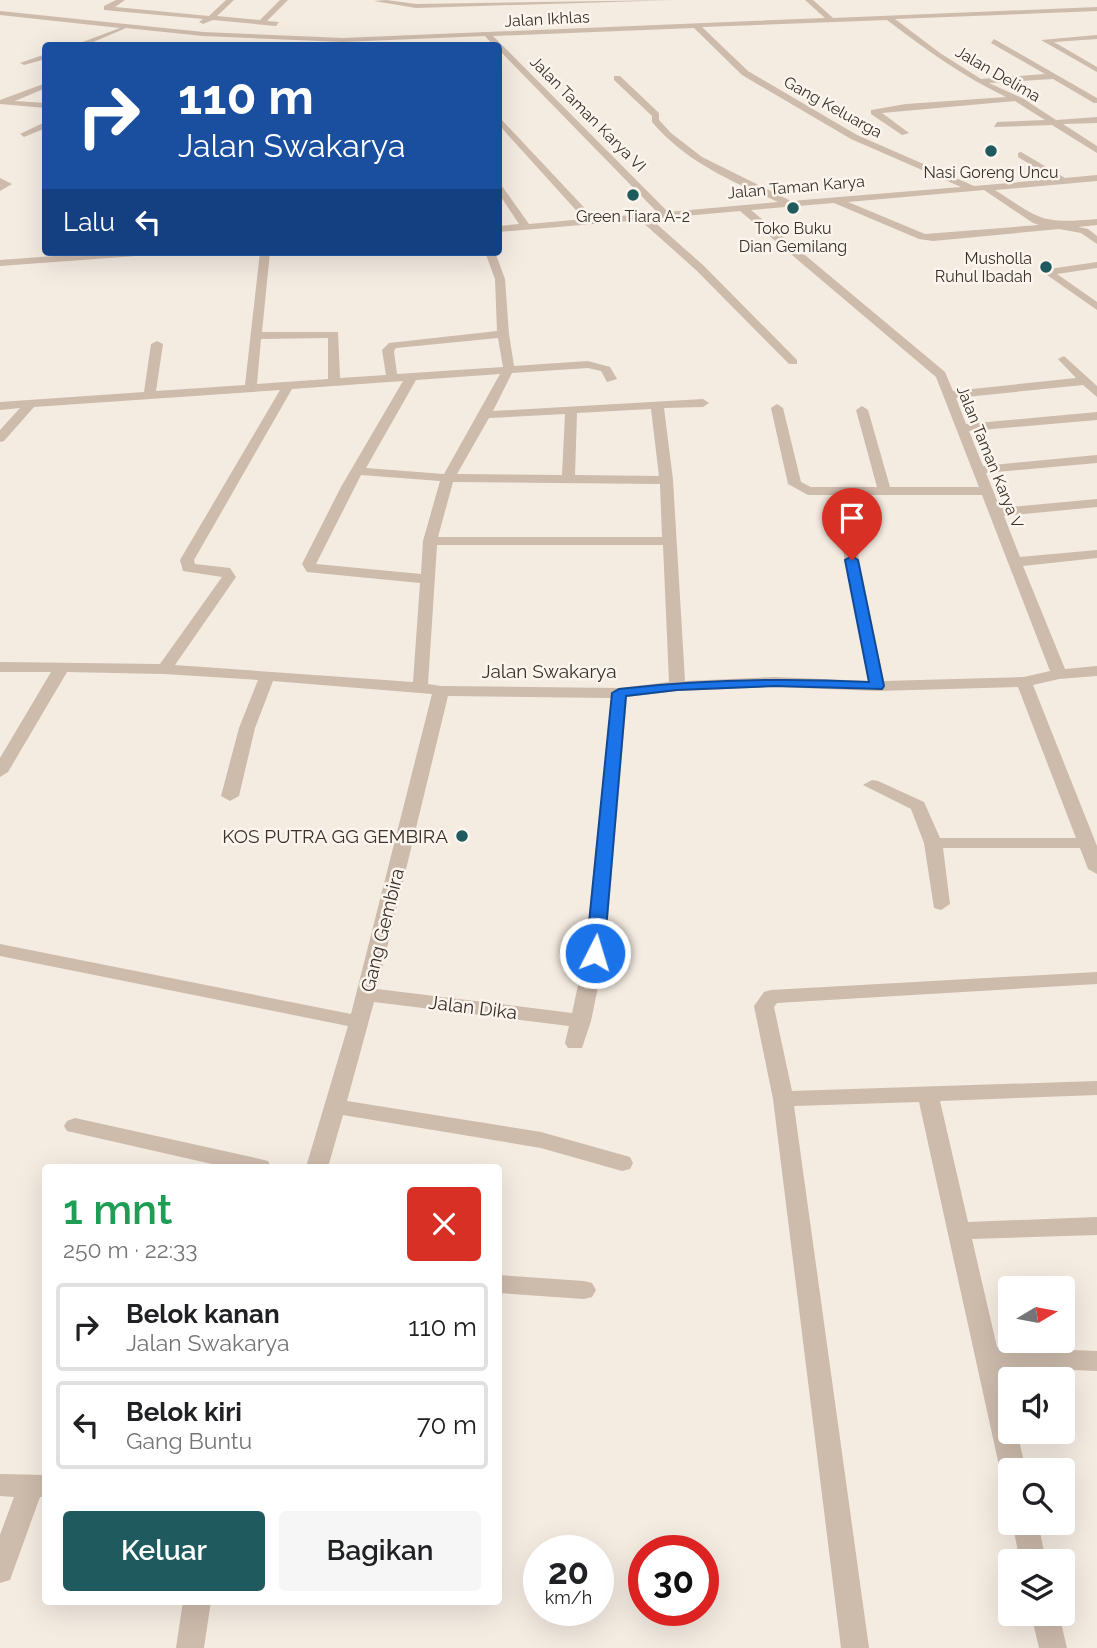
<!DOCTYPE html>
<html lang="id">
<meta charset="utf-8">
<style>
:root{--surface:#fff;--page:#f6f6f6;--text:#202124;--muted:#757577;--line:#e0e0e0;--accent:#1f5a5e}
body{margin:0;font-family:Raleway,sans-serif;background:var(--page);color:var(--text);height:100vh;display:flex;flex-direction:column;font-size:26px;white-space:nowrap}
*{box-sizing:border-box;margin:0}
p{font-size:23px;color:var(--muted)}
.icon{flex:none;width:38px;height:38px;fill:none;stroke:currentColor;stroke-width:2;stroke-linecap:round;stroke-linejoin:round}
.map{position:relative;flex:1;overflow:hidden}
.sheet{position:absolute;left:42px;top:1164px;width:460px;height:441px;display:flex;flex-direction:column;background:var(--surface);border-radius:7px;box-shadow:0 7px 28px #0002}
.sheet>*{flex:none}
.hud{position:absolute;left:42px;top:42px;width:460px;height:214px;border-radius:7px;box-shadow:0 7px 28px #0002;background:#1a4fa0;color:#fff;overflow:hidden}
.needle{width:46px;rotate:80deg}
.fabs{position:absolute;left:998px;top:1276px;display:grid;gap:14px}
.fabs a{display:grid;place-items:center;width:77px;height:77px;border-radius:7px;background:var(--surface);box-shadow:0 7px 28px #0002;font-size:35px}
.speed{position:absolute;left:523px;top:1535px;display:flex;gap:14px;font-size:35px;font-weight:700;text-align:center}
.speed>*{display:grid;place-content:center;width:91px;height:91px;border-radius:50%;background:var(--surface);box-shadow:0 7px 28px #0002;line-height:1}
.speed small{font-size:18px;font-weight:400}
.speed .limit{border:10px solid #d22;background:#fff;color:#111}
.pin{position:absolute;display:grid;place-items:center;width:60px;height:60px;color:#fff;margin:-72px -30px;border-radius:50% 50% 50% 0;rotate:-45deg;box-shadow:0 0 7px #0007}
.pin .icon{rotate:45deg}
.me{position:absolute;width:77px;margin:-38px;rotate:5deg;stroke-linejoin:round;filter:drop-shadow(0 0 5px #0008)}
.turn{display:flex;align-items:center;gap:24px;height:147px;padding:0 21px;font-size:32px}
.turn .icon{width:91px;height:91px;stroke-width:2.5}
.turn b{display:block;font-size:49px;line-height:60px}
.then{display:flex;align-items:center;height:66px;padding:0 21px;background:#0003;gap:14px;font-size:26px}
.round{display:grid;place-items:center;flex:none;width:74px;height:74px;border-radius:7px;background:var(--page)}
.head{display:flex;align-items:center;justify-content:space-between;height:119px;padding:0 21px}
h1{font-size:42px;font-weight:600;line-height:52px;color:#1e9e55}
.cta{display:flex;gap:14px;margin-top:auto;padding:14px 21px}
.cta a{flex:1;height:80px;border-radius:7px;background:var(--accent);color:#fff;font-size:28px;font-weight:600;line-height:80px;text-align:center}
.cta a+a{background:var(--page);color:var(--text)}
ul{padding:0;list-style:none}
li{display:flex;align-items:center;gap:21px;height:88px;margin:0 14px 10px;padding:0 7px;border:4px solid var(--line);border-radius:7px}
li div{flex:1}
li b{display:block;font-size:26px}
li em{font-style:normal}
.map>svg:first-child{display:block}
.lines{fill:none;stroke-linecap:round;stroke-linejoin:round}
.minor{fill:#cdbbac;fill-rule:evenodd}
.route{fill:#1a73e8;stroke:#114b97;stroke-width:2}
.poi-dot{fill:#1f5a5e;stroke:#fbf5ee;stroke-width:2.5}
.labels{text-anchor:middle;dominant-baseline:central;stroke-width:5;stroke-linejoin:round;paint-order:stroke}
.far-street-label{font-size:16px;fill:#3b302b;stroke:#fbf5ee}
.far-poi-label{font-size:16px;fill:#3b302b;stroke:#fbf5ee}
.street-label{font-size:19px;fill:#3b302b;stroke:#fbf5ee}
.poi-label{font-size:19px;fill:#3b302b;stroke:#fbf5ee;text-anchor:end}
</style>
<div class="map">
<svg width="1097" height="1648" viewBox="0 0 1097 1648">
<rect width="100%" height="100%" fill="#f4ebe1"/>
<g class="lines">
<path class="minor" d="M116,0H125L115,7L209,16L226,0H234L217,16L260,20L280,0H288L267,21L279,22L276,26L213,20L203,24L199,22L203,19L104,10V6Z
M386,0L416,4L675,0L416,8L374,1Z
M805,0H813L833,18L1097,7V11L895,19L940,53L981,79L1045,74L991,43L994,39L1097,98V103H1094L1053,79L989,83L1024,99L1056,120L1097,117V123L1063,124L1097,146V153L1052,125L994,127L997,122L1045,120L1015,101L882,113L909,133L902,135L871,114V110L906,104L1006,97C962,76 925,49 887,20L702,27L748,71L857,135L974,186L1054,179L1018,157V153L1021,152L1065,178L1097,175V181L995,190C1041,220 1041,224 1097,219V225L1078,227L1088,229L1097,236V244L1081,233L1059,229L933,241L919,239L834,203L751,210L945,372L953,391L1076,378L1058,359L1064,356L1097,386V397L1083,385L956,398L966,424L1097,412V420L969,431L983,466L1097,455V463L986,473L1000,508L1097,499V507L1004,516L1020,557L1097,550V558L1023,566L1065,669L1097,666V676L1059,679L1033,685L1097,846V874L1088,869L1080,848H943L950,904L941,910L934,908L924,843L911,809L863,785L872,780L878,781L924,802L940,838H1076L1018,687L877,691L775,687L677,691L627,697L605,953L591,1021L582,1048H568L565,1043L569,1026L374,1002L347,1101L541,1132L630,1157L633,1163L630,1169L622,1171L541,1148L343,1115L328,1167H306L348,1026L0,956V944L351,1014L432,694L273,681L255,728L239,796L230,801L221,796L239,728L258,680L164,674L67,672L8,772L0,777V758L51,672H0V662L160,664L222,577L183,571L180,560L280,390L34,407L4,441L0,442V430L20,408L0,410V402L144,392L151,344L157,341L163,344L156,391L245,385L260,252H270L262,332H338L340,378L386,375L382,350L389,343L497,331L495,279L485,252H495L505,279L509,334L514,366L588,361L610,367L617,379L607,382L601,371L588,368L512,373L493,411L703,399L709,403L703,407L664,408L673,480L685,681L775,677L868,681L840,535L847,531L854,535L884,681L1024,677L1050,671L982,495H808L788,484L771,408L777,404L783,408L801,482L811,487H877L856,410L862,406L868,410L890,487H979L936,377L740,211L651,219L704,266L797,360V364H789L696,270L640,220L499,232V226L519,224L499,194V185L502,186L529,224L584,219L499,125V117L594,218L658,213L499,50V46H494L485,36L343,42L203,36L126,28L84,46H72L120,28L0,15V11L203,32L343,38L825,18ZM694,28L742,75L851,139L961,187L791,201L702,157L671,133L659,120V113L620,76H614V80L652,116V122C686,162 731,181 778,202L668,212L493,36ZM984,190L1033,223L1039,225L925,234L848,202ZM328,338V379L257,384L261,339ZM498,338L503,367L397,374L394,351L396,348ZM500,374L444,474L366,468L416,380ZM403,381L341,487L302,564L307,572L420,583L413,682L175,665L236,577L230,568L195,564L194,560L292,389ZM651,409L659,476L575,475L577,413ZM565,414L562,475L457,474L489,418ZM361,475L440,481L423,541L421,574L316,564ZM453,482L660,484L662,537H438ZM437,545H663L669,682L619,688L441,686L428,684ZM448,696L611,698L585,953L572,1013L377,989Z
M1097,35V39L1054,42L1097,67V72L1041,40Z
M46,54V59L24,65L20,63Z
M46,83V88L15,101L46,103V108L0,104V100Z
M43,123H46V128L24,137L20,134Z
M0,178L12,184L0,191Z
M108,252H155L150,255L0,266V260Z
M1097,262V268L1057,274L1097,302V310L1047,275L1049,269Z
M1097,972V984L777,1003L774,1007L792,1091L1097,1081V1095L940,1101L968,1222L1097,1217V1235L972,1239L997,1347L1097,1351V1371L1002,1367L1010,1401V1432H1017L1026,1470H1010V1480L1004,1478L1000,1470L919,1102L794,1106L869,1648H841L773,1099L754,1006L764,992L771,990Z
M75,1118L260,1159L268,1161L271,1167H225L67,1131L64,1126L67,1121Z
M499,1275L584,1281L592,1283L596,1290L592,1297L584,1299L499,1293Z
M0,1474L46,1475V1497H40L10,1580L0,1583V1535L14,1497L0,1496Z
M1012,1522H1038L1046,1561H1020Z
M183,1601H211L204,1648H176Z
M1031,1614H1059L1067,1648H1039Z"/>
</g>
<path class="route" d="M852,556L858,560L884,686L882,689L775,686L677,690L626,696L604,953L601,957H589L586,953L612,693L619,689C703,679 785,678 869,682L845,560Z"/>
<g class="poi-dot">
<circle cx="991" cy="151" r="7"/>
<circle cx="633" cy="195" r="7"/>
<circle cx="793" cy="208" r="7"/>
<circle cx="1046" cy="267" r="7"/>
<circle cx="462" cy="836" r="7"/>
</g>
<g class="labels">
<g class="far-street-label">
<text transform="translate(547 19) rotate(-3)">Jalan Ikhlas</text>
<text transform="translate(998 74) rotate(30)">Jalan Delima</text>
<text transform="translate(833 107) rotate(29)">Gang Keluarga</text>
<text transform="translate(588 114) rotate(45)">Jalan Taman Karya VI</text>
<text transform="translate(796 187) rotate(-5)">Jalan Taman Karya</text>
<text transform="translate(990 457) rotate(68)">Jalan Taman Karya V</text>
</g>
<g class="far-poi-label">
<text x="991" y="172">Nasi Goreng Uncu</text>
<text x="633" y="216">Green Tiara A-2</text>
<text x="793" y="228">Toko Buku<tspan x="793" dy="18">Dian Gemilang</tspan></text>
<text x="1032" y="258" text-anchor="end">Musholla<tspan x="1032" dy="18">Ruhul Ibadah</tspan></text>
</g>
<g class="street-label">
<text x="549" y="671">Jalan Swakarya</text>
<text transform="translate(382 930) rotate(-76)">Gang Gembira</text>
<text transform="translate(473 1007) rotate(7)">Jalan Dika</text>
</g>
<g class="poi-label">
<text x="448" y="836">KOS PUTRA GG GEMBIRA</text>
</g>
</g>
</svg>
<div class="fabs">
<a><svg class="needle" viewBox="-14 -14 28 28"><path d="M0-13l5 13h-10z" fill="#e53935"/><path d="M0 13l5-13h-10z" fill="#757577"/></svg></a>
<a><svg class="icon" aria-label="sound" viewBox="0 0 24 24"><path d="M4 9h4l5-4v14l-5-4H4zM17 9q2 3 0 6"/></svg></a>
<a><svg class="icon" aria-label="search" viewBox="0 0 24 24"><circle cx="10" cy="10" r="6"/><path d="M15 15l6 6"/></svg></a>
<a><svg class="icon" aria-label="layers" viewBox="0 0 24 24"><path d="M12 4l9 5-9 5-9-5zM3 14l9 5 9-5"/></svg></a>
</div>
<div class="speed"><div>20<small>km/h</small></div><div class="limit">30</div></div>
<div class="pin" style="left:852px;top:560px;background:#d93025"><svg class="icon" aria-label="arrive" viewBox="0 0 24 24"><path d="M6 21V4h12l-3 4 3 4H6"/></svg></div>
<svg class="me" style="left:595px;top:953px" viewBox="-20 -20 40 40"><circle r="17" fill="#1a73e8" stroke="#fff" stroke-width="3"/><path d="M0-11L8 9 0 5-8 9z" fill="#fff"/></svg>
<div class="hud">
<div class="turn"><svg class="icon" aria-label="right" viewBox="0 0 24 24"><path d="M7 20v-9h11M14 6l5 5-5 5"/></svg><div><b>110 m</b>Jalan Swakarya</div></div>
<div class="then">Lalu<svg class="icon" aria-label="left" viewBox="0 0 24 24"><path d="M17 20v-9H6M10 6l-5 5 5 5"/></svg></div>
</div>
<section class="sheet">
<div class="head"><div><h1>1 mnt</h1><p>250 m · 22:33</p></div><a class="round" style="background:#d93025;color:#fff"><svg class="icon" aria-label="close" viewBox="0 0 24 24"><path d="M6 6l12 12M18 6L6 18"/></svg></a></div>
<ul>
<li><svg class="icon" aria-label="right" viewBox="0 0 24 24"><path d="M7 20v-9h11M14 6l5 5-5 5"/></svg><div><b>Belok kanan</b><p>Jalan Swakarya</p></div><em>110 m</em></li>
<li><svg class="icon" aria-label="left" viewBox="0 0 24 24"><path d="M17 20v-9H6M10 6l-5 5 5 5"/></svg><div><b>Belok kiri</b><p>Gang Buntu</p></div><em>70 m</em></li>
</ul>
<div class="cta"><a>Keluar</a><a>Bagikan</a></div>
</section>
</div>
